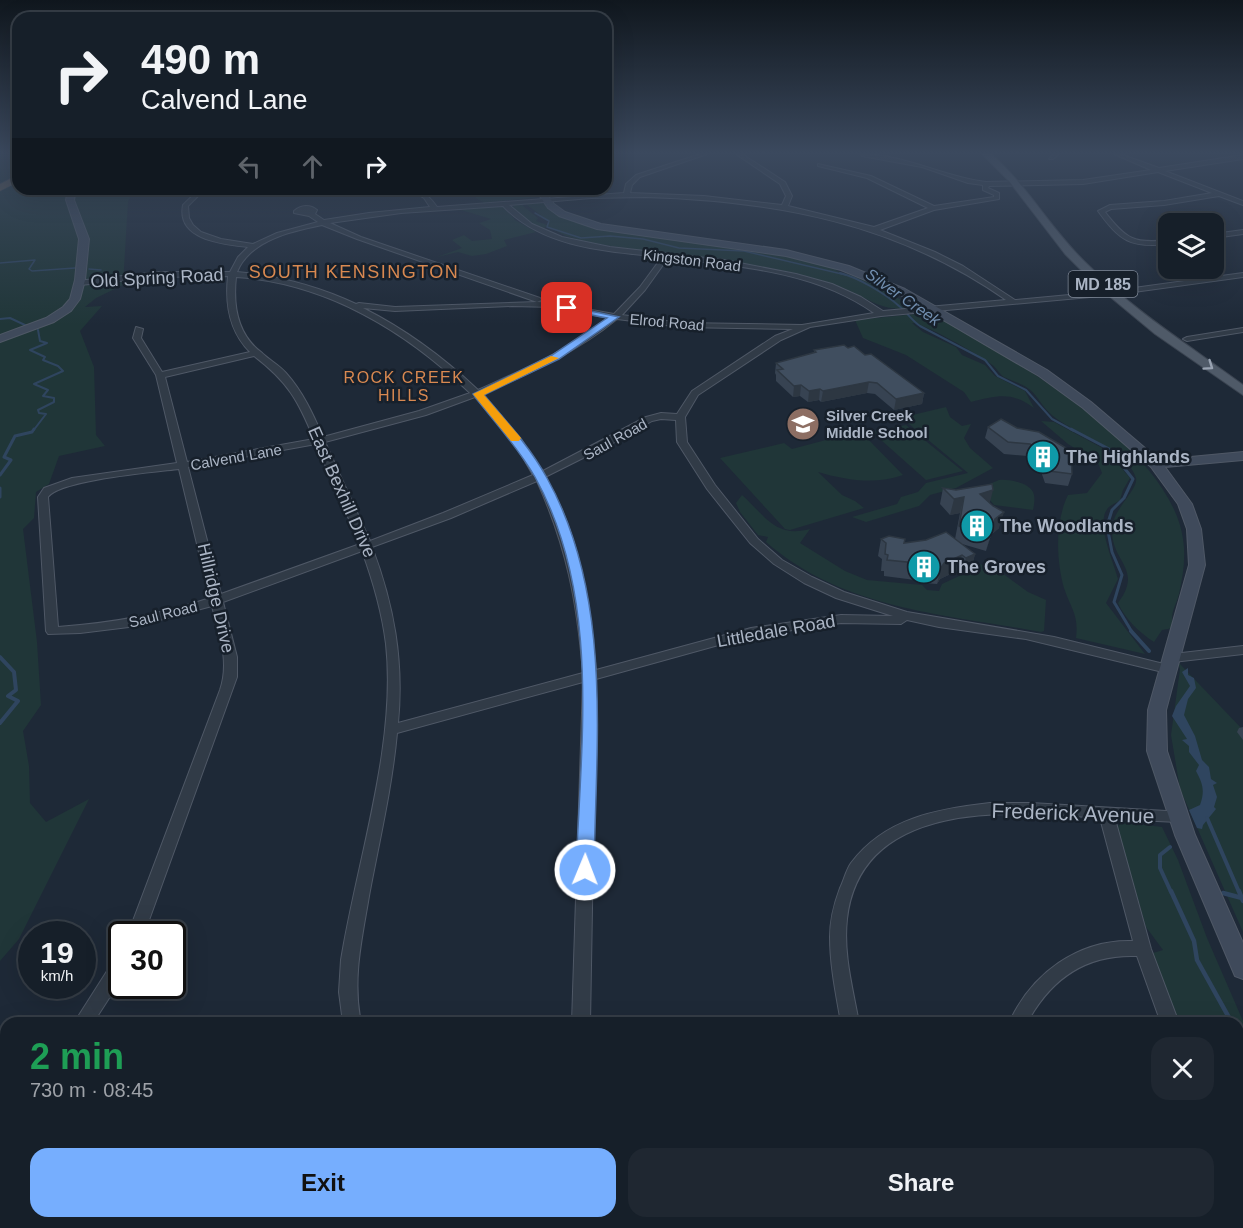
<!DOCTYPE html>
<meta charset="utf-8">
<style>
:root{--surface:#161f29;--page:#1f2731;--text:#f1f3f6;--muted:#9ea2a8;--line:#353d46;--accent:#76aefe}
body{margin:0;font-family:Helvetica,sans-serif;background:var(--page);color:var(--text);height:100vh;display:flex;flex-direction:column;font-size:22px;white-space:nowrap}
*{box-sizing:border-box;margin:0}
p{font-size:20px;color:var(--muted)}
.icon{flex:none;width:33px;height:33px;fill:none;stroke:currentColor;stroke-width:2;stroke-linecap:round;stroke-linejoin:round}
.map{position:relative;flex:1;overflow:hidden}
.details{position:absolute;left:0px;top:1017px;width:1244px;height:212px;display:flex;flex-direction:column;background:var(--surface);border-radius:18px 18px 0 0;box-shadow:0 6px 24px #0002,0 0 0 2px var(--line)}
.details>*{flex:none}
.top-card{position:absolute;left:12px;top:12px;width:600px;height:183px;border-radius:18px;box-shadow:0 6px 24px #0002,0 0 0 2px var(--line);background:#161f29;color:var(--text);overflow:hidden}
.fabs{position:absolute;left:1158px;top:213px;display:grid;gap:12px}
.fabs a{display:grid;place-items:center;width:66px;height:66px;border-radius:12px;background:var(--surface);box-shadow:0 6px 24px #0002,0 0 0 2px var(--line);font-size:30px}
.speed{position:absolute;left:18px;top:921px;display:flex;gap:12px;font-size:30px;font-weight:700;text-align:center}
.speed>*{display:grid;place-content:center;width:78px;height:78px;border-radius:50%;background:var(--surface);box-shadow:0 6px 24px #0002,0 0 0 2px var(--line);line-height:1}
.speed small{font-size:15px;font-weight:400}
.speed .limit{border:3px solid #111;border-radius:9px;background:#fff;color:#111}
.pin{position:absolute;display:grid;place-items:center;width:51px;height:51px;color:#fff;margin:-26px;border-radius:12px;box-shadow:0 3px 9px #0006}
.me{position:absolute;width:66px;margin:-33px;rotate:1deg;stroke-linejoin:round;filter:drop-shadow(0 0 4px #0008)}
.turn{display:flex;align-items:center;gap:21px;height:126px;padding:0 30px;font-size:27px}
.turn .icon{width:78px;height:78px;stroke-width:2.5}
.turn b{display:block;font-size:42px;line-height:51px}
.lanes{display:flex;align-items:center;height:57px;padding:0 30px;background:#0003;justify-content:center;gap:30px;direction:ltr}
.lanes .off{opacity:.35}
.round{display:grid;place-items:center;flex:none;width:63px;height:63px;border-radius:18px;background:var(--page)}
.summary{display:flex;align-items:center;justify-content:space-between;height:102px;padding:0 30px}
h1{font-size:36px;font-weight:600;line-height:45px;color:#1e9e55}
.action{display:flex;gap:12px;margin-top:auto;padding:12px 30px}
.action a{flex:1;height:69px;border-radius:18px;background:var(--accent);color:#111;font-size:24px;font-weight:600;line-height:69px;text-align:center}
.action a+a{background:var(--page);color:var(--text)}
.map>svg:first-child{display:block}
.green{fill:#203638}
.water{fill:#2f455f}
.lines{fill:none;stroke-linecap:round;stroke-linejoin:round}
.stream-far4{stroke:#2f455f;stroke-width:1.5}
.stream-far3{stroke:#2f455f;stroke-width:2}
.stream-far2{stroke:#2f455f;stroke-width:3}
.stream-far1{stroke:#2f455f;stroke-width:4}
.stream{stroke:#2f455f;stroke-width:4.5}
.street-casing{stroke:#4f5866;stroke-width:2}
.secondary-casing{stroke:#4f5866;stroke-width:2}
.primary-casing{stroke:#3b4451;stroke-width:2}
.highway-casing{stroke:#3c4551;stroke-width:1}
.street{fill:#313b47;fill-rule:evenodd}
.secondary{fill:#3f4a5b;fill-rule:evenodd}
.primary{fill:#4f5a68;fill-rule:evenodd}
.highway{fill:#6e604e;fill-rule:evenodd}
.wall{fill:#374352}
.shaded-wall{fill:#2d3742}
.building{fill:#404e5f;stroke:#2d3742;stroke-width:1.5}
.oneway{stroke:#99a3b2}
.route{fill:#76aefe;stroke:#4d71a5;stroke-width:1.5}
.slow{fill:#f59e0b}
.labels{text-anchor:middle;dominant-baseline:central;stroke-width:5;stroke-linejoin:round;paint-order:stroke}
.far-street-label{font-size:15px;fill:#abb5c5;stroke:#17202b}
.far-poi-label{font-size:15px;font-weight:bold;fill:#abb5c5;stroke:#17202b;text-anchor:start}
.shield{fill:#17202b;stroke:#7f8897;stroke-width:1.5}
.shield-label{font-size:16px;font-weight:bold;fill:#abb5c5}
.far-water-label{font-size:16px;font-style:italic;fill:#718eaf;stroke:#17202b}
.far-neighbourhood-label{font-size:16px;letter-spacing:1.5px;fill:#d98951;stroke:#17202b}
.far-quarter-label{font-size:18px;letter-spacing:1.5px;fill:#d98951;stroke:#17202b}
.street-label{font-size:18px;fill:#abb5c5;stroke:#17202b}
.poi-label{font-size:18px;font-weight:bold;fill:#abb5c5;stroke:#17202b;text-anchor:start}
.near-street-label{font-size:21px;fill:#abb5c5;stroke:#17202b}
</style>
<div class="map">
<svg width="1243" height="1228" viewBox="0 0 1243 1228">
<rect width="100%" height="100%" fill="#1e2937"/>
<path class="green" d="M0,154H18V189H133L128,202L123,285L96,298L85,307L102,306L80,331L94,367L96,435L105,446L59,456L49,484L36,492L34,518L23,529L37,642L41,705L23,731L29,766L30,803L46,822L89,799L19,939L0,961Z
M467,189H534L538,197L484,203L476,198L473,191Z
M539,202L545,204L567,219L596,228L781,254L834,267L837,271L871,282L915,308C880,313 868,297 838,286C756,257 668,258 584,241L566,236L547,226L544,228L545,230L523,218L513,208L514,204H523V206L538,218L536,221L547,225L549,221L527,205L528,203Z
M497,205L503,206L515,220L536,232L504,240L507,246L486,254L472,256L458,252L437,257L462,248L452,240L464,235L472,241L492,239L490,230L479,223L491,219L458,209Z
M916,314H935C1010,358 1170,446 1183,539C1186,557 1183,576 1179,594C1175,609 1170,611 1173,628L1162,630L1154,642C1140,633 1125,619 1118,603C1144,568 1111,563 1112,529C1112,510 1139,489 1136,478C1128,450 1077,434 1057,419C1043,410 1038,395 1029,389C1021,383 1012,381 1004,377C999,374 997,368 991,364C979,355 924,323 912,323L923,332L956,347L962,355L985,365L995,376L1025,391L1034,408C1012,391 996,396 971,402L964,392L906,355L863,338L855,320Z
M946,407L950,417L962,426L971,424L964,438L970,448L993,468L956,488L930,495L919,506L866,522L852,517L897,504L901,497L918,492L926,483L968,473L903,419L904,417Z
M1041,421L1054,422L1106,450L1130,478L1123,490L1120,500C1117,503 1110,505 1108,508C1095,522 1114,563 1118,579L1106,603L1145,654L1076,638C1079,615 1071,609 1064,588C1056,560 1055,521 1068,495L1087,493L1102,473L1098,463L1068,444Z
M906,425L959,468L963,471L926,480L872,432Z
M856,432L862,433L903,475C876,485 845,480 818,472L842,495L855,501L864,508L790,530L785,529L720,458L784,443L792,449Z
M999,480C1009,479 1032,483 1034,495C1035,499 1034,506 1033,510L994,505L989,499L987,485Z
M742,495C766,517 776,538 810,529L800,543L845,571L867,580L922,585L927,590L939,591L942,584L972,570L975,562L1002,573L1028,592L1046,600L1044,631L1041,632C945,614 844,610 766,542L768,537L758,535L740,512L736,503Z
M1178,662L1243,730V932L1180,789L1171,735L1180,669Z
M1122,822L1162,827L1178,860L1207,938L1243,1021V1180L1238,1166V1023H1179L1153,953L1163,950L1146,927L1117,827Z"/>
<path class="water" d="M1188,668V675L1194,678L1196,688L1188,699L1184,715L1195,736L1202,760L1209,767L1211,779L1217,783L1213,785L1217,797L1214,807L1216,809L1203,825L1202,829L1197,828L1189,810L1200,805C1205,791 1203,784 1196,771L1199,765L1189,752V746L1182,740L1187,739L1172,716L1176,706L1190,686L1182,672Z
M1240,1035L1243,1052V1138L1238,1122L1240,1082L1238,1036Z"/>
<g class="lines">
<path class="stream-far4" d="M535,213L549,221L547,227L581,238L610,236L643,239L679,248L744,251L846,275
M0,263L35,260L29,269L32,271L75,268
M89,269L101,270"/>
<path class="stream-far3" d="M840,273C857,277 886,294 899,306C907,312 911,320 920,326L985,360L998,376L1026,390L1052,419L1074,431
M0,319L10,318L27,326
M33,431L46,414L39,413L38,410L54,402V398L43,396L48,390L34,384L63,371L58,366L43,360L45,357L30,350L47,343L40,341L38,330"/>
<path class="stream-far2" d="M1071,429L1109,449L1133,479L1124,498L1112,510L1107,526L1112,552L1122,575L1114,602L1132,632
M0,475L11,460L4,457L15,436L32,432L34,429
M0,488V497"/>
<path class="stream-far1" d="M1131,631L1149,651
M0,657L14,672L16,690L8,696L18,701L0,723
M1207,818L1239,892
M1170,847L1160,855V868L1171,892"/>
<path class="stream" d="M1171,891L1194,941L1197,960L1232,1023
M1239,891L1243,901
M1223,893L1242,898"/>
<g class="street-casing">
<path id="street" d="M700,154H707L640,177L632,185L630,193L704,196L782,205L786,196L780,184L736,154H742L785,182L792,196L788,206L874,227L928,208L867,178L818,166V164L871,176L934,206L994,197V195L983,190V185L968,183L922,167L862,156L860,154C904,154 944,177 986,182L1083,180L1151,170L1114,154H1120L1159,168L1243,155V159L1165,171L1243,201V205L1219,196L1164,205L1111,209L1105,212C1126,239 1134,244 1168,240V244C1130,248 1120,241 1098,211L1110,205L1164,201L1212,193L1158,172L1083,184L989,186L988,188L999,193V199L934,210L880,230L935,252L963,266L1015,300L1112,291L1243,273V277L1112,295L881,316L810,327L781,340L698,395L685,417L687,442L715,485L758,539L782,560L812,577L844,592L907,612L1054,637L1172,666L1173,669L1172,672L1167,673L1026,639L939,627L907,620L901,624L841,623L751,636L596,679L590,1023H572L583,682L397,733C392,788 379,842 369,896C362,939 352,979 361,1023H343L339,992L341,960C357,861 397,744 386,644C382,612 373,581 362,551L223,602L237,657V677L144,934H128L220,690C230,661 219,634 212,606L137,626L80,633L48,634L46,631L38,497L44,488L72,478L177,463L156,375L133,338L136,327L143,329L141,338L162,372L250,352C229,331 225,304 228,276L159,277L80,285L76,283L77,281L159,272H230L238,257L248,247C223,244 176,240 183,205C192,196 198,189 211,189L199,195L188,206L189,218L193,225L201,232L221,239L253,244L277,233L318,222L309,216L294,213V211C301,205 310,204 317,210L315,214L324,220L369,213L430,207L424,198L408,189C422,189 429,196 437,207L624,193L626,184L636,175ZM645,197C777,201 896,223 1006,300L883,311L861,297L832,284L796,274L724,260L610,247L562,237L532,224L509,205L591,198ZM503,206C543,248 606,251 662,257L640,287L614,314L553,303L537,302L541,300L540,298L361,237L330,223L401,213ZM322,225L357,239L537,302L395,307L359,303L356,304C318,286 278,276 237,272C250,240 292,231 322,225ZM668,258C738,266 815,271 874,313L802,325L681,323L622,315L645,290ZM236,277C326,283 406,331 470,393L419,411L323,437C313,414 303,392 286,373C278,364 269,360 261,352C237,334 233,305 236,277ZM512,306L553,307L609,318C570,350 524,369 478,390C443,357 405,329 363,308L395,311ZM617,319L681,327L793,329L775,336L692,391L677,414L661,413L646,417L541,472L521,439L483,394C530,373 577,352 617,319ZM254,356C288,382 298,400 314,439L187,462L165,377ZM475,397L514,442L533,475L443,513L370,541L325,442L426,415ZM661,419L676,420L677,442L707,489L750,543L774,564L804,583L836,598L893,616L841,615L751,628L596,670C589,605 580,534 545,477L613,443L652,421ZM316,444L360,544L221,594L188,467ZM179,469L210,598C160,615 111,623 58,627L48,497C60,480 154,472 179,469ZM537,481C567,548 577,601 583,673L398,723C404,661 394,605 372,547L451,518Z
M1053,154H1059L1053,159H1049Z
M1243,230V234L1214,238V234Z
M1243,328V332L1187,341L1183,339L1187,337Z
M1243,646V654L1173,662L1167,658L1173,654Z
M990,803H1031L1183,812L1185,816L1183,820L1178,822L1115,819L1151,949L1179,1023H1161L1137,956C1086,954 1051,978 1027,1023H1009C1031,974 1078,939 1133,941L1100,818C1012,811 861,798 847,919C843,954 853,989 859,1023H841C836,994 830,966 830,937C830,919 834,904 840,888C844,880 846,870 851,863C885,818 937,809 990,803Z
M122,955V978L93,1023H74L116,957Z
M6,1101V1124L0,1126V1103Z
M1238,1196L1243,1198V1228H1236L1233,1222H1238Z
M121,1222H142L144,1228H123Z
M446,1222H467L469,1228H448Z
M865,1222H885V1228H865Z"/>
</g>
<g class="secondary-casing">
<path id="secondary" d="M68,189H76L74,200L89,239L85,280L80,299L71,311L54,322L0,342V335L46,318L63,307L70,299L75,280L79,239L66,200Z
M535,189H543L554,204L565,212L601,224L786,250L849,266L905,289L1047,370L1091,402L1159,460L1243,452V460L1165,467L1192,504L1201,529L1205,565L1166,710L1167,751L1195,835L1243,943V979L1235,976L1175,835L1147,751L1148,710L1189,565L1187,529L1178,504L1151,467L1083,408L1039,376L897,293L841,270L786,256L597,229L559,216L548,208Z"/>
</g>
<g class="primary-casing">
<path id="primary" d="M982,154H991C1028,186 1051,230 1087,264C1134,311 1190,346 1243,385V395L1155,334L1096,285L1065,254L1009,181Z"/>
</g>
<g class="highway-casing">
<path id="highway" d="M18,175V182L0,191V184Z"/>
</g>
<use href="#street" class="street"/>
<use href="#secondary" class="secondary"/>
<use href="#primary" class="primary"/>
<use href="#highway" class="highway"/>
</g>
<path class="wall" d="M848,348L865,355L924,393L922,404L894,410L875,394L867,393L821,402L819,400L808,402L800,396L793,397L776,381V375L775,373L776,363L814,353V350Z
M988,427L1017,428L1072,474L1068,486L1045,483L1038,463H1034L1027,456L1004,454L985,438Z
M943,488L990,504L999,528L991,535L986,551L962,544L975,554L971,570L962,574L957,571L940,579L937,584L924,583L923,581L884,576V571H881L882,559L878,556L881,539L904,543L955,539L960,513L950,515L940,504Z
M1243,727V740L1237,732L1239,728Z"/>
<path class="shaded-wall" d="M869,382L867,393L821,402L823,391Z
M801,385L800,396L793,397L794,386Z
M820,389L819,400L808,402L809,391Z
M924,393L922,404L894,410L896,399Z
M993,490L989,506L980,494Z
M964,497L960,513L950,515L954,499Z
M1004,512L999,528L991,535L986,551L995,519Z
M975,554L971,570L962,574L966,558Z
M962,555L957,571L940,579L937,584L941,568L944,563Z"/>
<path class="building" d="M844,345L848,348L854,346L865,355L871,354L924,393L896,399L877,383L869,382L823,391L820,389L809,391L801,385L794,386L777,370L783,369L776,363L816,352L814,350Z
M1001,419L1017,428L1039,432L1071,451L1072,474L1049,471L1042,451H1038L1030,444L1008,442L988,427Z
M992,484L993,490L980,494L993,506L1004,512L995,519L990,535L959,526L964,497L954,499L943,488L956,490Z
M946,532L975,554L966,558L962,555L944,563L941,568L928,567L927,564L887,560L888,555L885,554L886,543L881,539L889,536L905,539L904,543L926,540Z"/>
<defs><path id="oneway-chevron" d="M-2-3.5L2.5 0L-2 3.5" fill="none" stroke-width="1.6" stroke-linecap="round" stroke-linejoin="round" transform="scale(1.5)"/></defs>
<use class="oneway" href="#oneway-chevron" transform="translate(1209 366) rotate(35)"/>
<linearGradient id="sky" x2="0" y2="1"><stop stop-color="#10171e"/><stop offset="0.47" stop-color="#3b495e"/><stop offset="1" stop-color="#3b495e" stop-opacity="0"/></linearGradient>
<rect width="1243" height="325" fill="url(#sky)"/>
<path class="route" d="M567,306L619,317L559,359L484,395C506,421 530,447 547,478C613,597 596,739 594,870L591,875L585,877L579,875L576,870C581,740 601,596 535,477C518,447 494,422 473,394L552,355L607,318L564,310L563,308Z"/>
<path class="slow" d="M551,356L559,358L484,395L521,438L519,441H511L473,394Z"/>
<defs>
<g id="school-disc" transform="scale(1.725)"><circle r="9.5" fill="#8d6e63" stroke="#17202b"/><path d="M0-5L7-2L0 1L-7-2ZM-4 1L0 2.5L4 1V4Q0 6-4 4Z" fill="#fff"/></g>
<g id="building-disc" transform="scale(1.725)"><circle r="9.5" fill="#0f9aa8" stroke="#17202b"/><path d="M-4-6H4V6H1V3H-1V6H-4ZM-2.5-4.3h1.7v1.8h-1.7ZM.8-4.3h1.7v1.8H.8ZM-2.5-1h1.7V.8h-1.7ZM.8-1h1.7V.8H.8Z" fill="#fff"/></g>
</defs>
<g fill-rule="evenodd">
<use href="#school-disc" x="803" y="424"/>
<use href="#building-disc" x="1043" y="457"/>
<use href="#building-disc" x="977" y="526"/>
<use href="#building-disc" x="924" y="567"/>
</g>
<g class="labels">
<g class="far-street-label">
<text transform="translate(692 260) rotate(7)">Kingston Road</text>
<text transform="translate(667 322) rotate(5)">Elrod Road</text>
<text transform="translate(615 439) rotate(-29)">Saul Road</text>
<text transform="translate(236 457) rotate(-10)">Calvend Lane</text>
<text transform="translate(163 614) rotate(-14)">Saul Road</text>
</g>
<g class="far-poi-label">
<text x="826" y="415">Silver Creek<tspan x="826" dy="17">Middle School</tspan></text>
</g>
<rect class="shield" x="1068.5" y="271" width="69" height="26" rx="4.5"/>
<g class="shield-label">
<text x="1103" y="284">MD 185</text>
</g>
<g class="far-water-label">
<text transform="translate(903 297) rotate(35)">Silver Creek</text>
</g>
<g class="far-neighbourhood-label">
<text x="404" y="377">ROCK CREEK<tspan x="404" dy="18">HILLS</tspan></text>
</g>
<g class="far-quarter-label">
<text x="354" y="272">SOUTH KENSINGTON</text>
</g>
<g class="street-label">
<text transform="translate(157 278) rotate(-3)">Old Spring Road</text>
<text transform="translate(342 492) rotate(66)">East Bexhill Drive</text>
<text transform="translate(216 598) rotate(77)">Hillridge Drive</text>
<text transform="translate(776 631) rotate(-10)">Littledale Road</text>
</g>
<g class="poi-label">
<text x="1066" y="457">The Highlands</text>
<text x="1000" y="526">The Woodlands</text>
<text x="947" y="567">The Groves</text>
</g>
<g class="near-street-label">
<text transform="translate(1073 813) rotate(2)">Frederick Avenue</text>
</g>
</g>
</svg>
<div class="fabs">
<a><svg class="icon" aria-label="layers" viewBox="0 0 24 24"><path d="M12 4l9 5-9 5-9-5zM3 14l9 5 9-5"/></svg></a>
</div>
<div class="speed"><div>19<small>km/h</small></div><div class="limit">30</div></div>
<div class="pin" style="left:567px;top:308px;background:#d93025"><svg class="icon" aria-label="arrive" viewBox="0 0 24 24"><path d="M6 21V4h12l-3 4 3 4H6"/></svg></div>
<svg class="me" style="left:585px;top:870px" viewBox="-20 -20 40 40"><circle r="17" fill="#76aefe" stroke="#fff" stroke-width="3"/><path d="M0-11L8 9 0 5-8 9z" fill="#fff"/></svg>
<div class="top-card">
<div class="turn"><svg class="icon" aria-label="right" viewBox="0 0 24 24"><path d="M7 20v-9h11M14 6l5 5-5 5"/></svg><div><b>490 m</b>Calvend Lane</div></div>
<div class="lanes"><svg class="icon off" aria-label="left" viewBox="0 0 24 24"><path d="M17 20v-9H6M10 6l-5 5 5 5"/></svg><svg class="icon off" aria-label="ahead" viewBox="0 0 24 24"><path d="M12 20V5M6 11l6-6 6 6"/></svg><svg class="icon" aria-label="right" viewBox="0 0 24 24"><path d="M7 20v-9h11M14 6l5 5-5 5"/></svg></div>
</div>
<section class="details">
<div class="summary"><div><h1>2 min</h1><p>730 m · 08:45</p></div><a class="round"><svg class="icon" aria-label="close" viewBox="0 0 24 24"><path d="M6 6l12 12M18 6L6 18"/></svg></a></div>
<div class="action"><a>Exit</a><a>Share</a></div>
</section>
</div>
